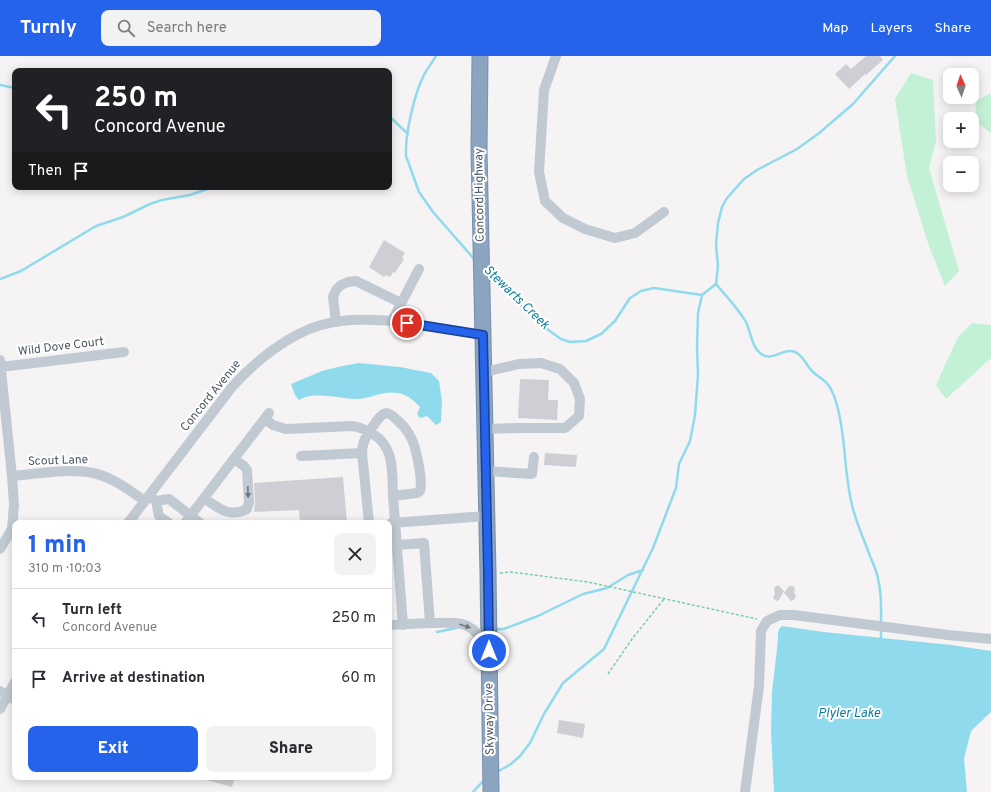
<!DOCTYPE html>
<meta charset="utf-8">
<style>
:root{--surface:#fff;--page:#f2f2f3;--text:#2b2b33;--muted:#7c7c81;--line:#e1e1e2;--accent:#2563eb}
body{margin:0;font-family:Overpass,sans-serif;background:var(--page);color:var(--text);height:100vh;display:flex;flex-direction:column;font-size:15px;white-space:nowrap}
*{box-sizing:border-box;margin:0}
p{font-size:13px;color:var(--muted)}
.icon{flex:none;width:22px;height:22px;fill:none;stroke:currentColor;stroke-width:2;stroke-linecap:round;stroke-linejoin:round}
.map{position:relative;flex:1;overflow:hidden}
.sheet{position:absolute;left:12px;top:464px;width:380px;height:260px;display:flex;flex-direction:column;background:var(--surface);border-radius:8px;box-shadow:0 2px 10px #0003}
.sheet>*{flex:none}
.banner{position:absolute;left:12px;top:12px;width:380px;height:122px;border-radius:8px;box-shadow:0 2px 10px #0003;background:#202124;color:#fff;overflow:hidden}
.needle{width:26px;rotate:357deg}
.fabs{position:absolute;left:943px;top:12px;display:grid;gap:8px}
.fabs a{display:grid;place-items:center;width:36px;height:36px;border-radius:8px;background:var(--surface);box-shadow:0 2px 10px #0003;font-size:20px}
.pin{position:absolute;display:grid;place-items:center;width:34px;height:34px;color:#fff;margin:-17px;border:2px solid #fff;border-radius:50%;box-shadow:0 1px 4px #0007}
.me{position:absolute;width:44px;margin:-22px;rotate:0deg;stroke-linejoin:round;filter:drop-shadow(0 0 3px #0008)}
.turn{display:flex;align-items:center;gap:14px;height:84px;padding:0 16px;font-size:18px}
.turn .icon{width:52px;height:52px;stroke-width:2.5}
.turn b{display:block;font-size:28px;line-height:34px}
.then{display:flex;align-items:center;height:38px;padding:0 16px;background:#0003;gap:8px;font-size:15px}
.round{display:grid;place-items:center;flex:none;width:42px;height:42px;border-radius:8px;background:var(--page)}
.overview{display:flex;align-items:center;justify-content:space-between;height:68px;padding:0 16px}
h1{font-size:24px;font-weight:800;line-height:30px;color:var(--accent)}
.button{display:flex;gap:8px;margin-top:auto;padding:8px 16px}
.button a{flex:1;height:46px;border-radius:8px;background:var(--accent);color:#fff;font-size:16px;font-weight:800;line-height:46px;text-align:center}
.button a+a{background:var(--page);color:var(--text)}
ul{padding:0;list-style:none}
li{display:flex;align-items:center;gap:12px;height:60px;padding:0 16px;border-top:1px solid var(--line)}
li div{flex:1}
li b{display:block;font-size:15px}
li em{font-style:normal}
header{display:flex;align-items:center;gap:24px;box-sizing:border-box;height:56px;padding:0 20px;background:var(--accent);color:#fff}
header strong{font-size:19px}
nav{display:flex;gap:22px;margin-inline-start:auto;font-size:14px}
.search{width:280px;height:36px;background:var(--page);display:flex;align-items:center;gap:10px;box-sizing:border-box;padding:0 14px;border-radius:8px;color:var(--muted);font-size:15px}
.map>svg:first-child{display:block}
.green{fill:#c3f1d5}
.water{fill:#90daee}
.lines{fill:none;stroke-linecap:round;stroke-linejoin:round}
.stream{stroke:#90daee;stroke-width:2.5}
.building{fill:#cdcfd5}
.highway-casing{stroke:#7690ad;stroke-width:17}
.path{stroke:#7ad0a6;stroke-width:1.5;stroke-dasharray:3 2;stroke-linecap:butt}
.minor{stroke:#c1cad2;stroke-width:10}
.highway{stroke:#8ba5c1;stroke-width:15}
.oneway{fill:#6e7983}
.route-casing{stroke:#184099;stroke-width:10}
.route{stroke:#2563eb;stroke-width:7}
.labels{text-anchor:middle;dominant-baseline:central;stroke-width:4;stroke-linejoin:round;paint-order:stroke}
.street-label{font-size:12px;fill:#4a5661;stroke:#fff}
.water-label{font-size:13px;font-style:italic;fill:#0c7c9b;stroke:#fff}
</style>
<header>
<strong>Turnly</strong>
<div class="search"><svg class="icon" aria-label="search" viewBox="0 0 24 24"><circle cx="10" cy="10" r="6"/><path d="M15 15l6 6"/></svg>Search here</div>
<nav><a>Map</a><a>Layers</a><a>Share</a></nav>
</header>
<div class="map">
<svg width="991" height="736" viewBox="0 0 991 736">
<rect width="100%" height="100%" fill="#f5f3f3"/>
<path class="green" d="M911,17L933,24L936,85L929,112L959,215L945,230L929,190L907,120L895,43Z
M991,37V77L975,65L976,45Z
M972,267L991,269V302L946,343L936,329L958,281Z"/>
<path class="water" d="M359,307L400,311L431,317L439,325L442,345L441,366L436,369L427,360L420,362L417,358L420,351C413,344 407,338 397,337C384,334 368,344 354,343C340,342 312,335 299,344L295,339L291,328L322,315L342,310Z
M782,570L824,576L951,589L991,595V656L971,675L964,703L967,736H774L771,676L772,636L778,584C778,578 777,574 782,570Z"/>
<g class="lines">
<path class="stream" d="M436,0C432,7 426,14 423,21C414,40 405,78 406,100L419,136L433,156L475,204
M0,29L15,32
M389,60L408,78
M487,216L540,268L561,283L570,286L586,285L601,278L615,265L630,242L641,235L654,232L702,239L716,228L718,210L716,189L718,167L722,151L727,142L744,123L757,114L797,93L818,78L853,48L895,0
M0,223L21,215L96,170L123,161L150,148L162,144L190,139L213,131
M716,228C726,240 738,252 746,266C751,276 751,289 759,296C769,307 779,295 790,295C802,295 806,310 814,317C819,321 826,325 829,330C834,337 836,345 838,353C846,385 844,417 852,449C856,467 864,483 870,500C873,508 877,515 878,523C882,537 881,553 881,568
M494,573H504L538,560L583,538L607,532L628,519L643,514
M437,576L456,572
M879,583L881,582V573
M497,716L511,708L520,700L530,687L544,658L563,627L604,593L653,492L676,432L679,408L690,385L695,359L698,319L697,290L698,257L702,239
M473,736L484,724"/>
</g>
<path class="building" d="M866,0H880L883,4L866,19L865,18L849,33L835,18L846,8L851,13Z
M384,184L405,197L402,202L404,203L395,217L393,216L390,221L386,219L384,221L369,211Z
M520,323L549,324L548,344H558L557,364L518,362Z
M545,397L577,399L576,411L544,409Z
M343,421L347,467H300L299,454L254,456L255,446L254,427Z
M778,529L784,535L779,544L776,545L773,542L775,538L774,532Z
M789,530H792L795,532L794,537L796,540L794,544L791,545L784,537Z
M559,664L585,668L583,682L557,677Z
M203,721H235L232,731L203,723Z"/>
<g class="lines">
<g class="highway-casing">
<path id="highway" d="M480,0L479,94L488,517L491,736"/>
</g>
<path class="path" d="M500,517L511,516L588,526L757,563
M608,618L632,583L664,543"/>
<path class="minor" d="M556,0L544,34L539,116L545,145L563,162L585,173L615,182L635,177L664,156
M392,265L419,213
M336,266L333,241L336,234L341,229L348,226L356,225L401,247
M0,304L12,420L14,449L12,473L0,493
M1,311L124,296
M484,316L519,308L541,307L560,313L574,327L580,343L579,360L565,372H519L485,373
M265,363L273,369L286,373L352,370C360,371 366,374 373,378C395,391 392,417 393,440
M301,400L362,397
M487,415L532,418L534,401
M12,420C37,418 69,412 93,417C112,421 129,434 145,445
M152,442L156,445L159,460L169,467
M204,442C218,452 229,462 247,453L249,446L247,414L244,410L234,403
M156,445L169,443L200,467
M128,467L232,331C254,306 289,278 321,269C366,255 436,272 483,279
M185,467L269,357
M369,467L362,397C362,386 367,378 374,369C376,365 382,357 387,357C391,358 395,362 397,364C402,368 406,373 409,378C416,388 423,424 420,435L417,437L393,440L403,569
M391,467L486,460
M430,567C461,567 471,563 488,593
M389,569L430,567L424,487L397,489
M0,635L15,644
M0,653L15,626
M745,736L759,630L761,575L767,565L780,559H794L948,579L991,583"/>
<use href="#highway" class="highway"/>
</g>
<defs><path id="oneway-solid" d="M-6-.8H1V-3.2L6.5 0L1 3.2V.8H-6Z"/></defs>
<g class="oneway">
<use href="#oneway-solid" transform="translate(248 436) rotate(88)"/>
<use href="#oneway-solid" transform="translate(465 570) rotate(18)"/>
</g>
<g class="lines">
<g class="route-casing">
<path id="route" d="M407,267L483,279L488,517L489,595"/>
</g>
<use href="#route" class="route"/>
</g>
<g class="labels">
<g class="street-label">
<text transform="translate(480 139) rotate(-91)">Concord Highway</text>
<text transform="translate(61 291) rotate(-7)">Wild Dove Court</text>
<text transform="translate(211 340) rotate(-51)">Concord Avenue</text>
<text transform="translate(58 405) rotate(-2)">Scout Lane</text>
<text transform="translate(490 663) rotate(-91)">Skyway Drive</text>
</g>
<g class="water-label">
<text transform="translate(516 242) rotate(44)">Stewarts Creek</text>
<text x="849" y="658">Plyler Lake</text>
</g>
</g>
</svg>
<div class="fabs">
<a><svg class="needle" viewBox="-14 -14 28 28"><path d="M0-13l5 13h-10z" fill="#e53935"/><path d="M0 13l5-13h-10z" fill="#7c7c81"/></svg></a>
<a>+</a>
<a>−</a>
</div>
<div class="pin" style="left:407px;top:267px;background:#d93025"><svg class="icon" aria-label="arrive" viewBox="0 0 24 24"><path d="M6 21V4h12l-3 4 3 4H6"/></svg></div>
<svg class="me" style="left:489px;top:595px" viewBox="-20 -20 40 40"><circle r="17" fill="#2563eb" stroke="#fff" stroke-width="3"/><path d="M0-11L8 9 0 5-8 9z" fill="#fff"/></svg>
<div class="banner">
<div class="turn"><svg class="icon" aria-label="left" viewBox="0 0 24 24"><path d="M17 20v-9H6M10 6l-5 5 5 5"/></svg><div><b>250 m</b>Concord Avenue</div></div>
<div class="then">Then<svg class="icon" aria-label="arrive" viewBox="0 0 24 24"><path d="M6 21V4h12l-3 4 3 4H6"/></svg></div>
</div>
<section class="sheet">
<div class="overview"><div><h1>1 min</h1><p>310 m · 10:03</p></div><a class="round"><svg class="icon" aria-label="close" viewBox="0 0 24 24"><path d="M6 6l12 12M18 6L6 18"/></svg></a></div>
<ul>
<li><svg class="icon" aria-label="left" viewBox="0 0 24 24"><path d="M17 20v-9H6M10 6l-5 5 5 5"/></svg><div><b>Turn left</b><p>Concord Avenue</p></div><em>250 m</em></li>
<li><svg class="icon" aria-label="arrive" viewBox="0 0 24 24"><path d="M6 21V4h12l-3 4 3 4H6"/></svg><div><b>Arrive at destination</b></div><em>60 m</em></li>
</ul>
<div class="button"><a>Exit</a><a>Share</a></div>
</section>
</div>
